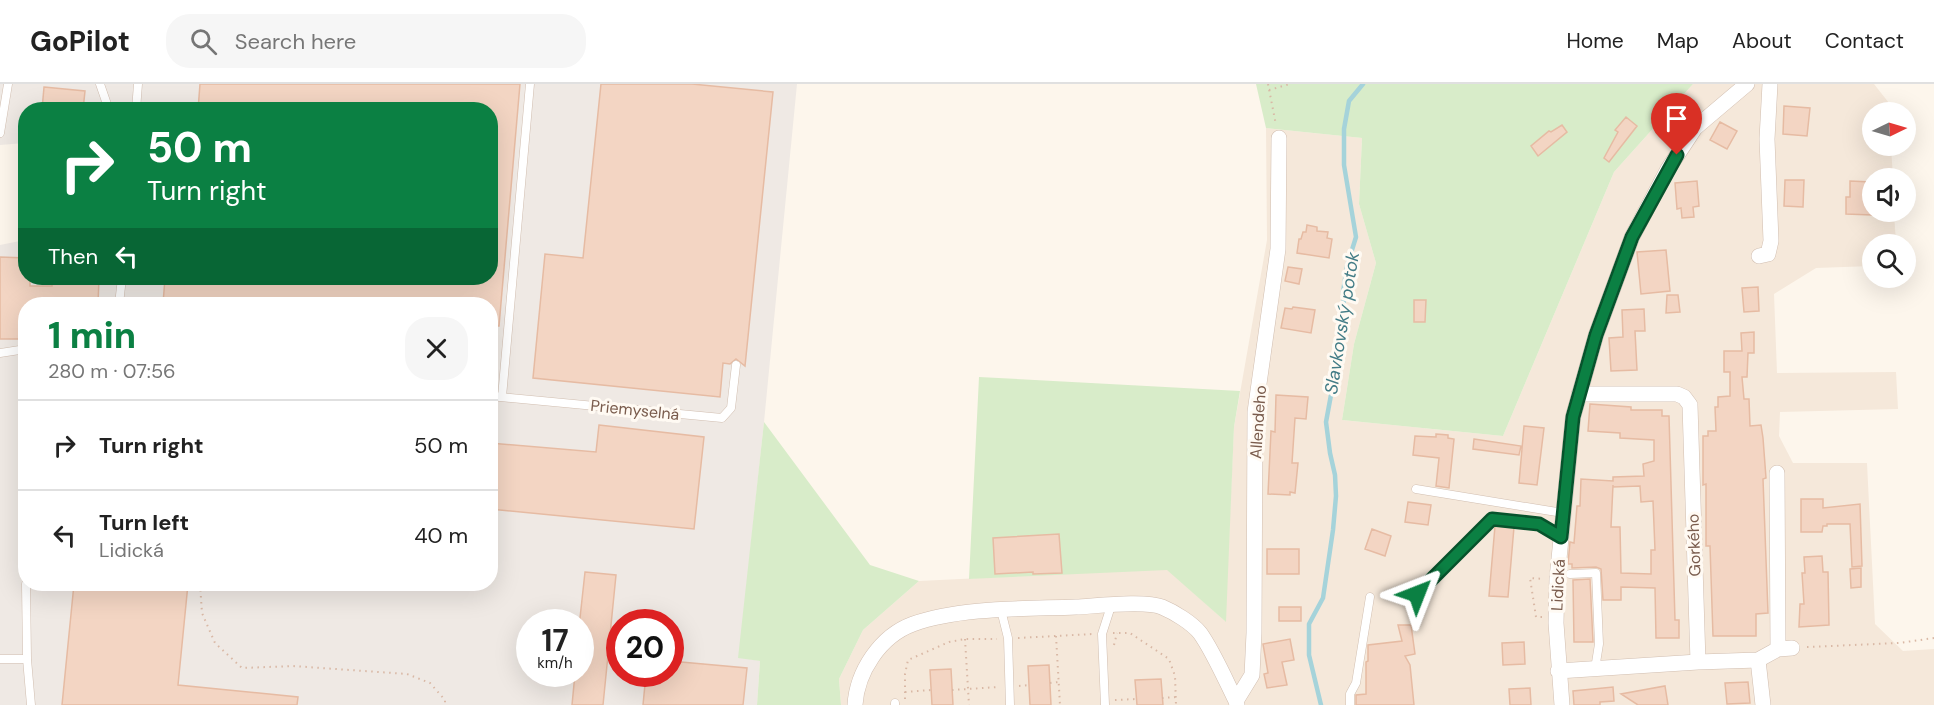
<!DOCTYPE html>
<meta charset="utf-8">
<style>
:root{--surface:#fff;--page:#f6f6f6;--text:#222;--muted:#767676;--line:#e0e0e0;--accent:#0b8043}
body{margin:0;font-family:"DM Sans",sans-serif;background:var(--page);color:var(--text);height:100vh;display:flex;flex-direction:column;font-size:22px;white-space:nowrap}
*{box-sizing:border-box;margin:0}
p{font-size:20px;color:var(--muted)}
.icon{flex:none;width:33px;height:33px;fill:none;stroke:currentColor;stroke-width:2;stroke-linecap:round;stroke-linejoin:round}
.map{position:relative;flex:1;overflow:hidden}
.side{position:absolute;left:18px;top:213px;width:480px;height:294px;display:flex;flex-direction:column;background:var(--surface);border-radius:24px;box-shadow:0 6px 24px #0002}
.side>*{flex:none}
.guide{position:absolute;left:18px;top:18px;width:480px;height:183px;border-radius:24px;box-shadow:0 6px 24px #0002;background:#0b8043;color:#fff;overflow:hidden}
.needle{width:39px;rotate:85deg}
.controls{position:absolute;left:1862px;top:18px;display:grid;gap:12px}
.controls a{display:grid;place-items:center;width:54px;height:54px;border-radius:50%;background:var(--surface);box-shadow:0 6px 24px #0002;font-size:30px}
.speed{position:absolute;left:516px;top:525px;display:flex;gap:12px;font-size:30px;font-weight:700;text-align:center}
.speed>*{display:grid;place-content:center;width:78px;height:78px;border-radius:50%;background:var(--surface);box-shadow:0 6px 24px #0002;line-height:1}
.speed small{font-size:15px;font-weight:400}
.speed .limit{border:9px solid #d22;background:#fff;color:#111}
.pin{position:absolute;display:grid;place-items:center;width:51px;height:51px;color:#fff;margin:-62px -26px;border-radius:50% 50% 50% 0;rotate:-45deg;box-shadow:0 0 6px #0007}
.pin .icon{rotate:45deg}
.me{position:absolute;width:66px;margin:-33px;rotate:45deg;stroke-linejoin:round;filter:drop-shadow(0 0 4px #0008)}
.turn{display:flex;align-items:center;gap:21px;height:126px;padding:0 30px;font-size:27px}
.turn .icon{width:78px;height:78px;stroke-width:2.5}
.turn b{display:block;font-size:42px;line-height:51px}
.then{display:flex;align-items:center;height:57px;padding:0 30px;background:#0003;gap:12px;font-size:22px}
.round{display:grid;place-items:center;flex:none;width:63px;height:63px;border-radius:24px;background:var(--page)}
.headline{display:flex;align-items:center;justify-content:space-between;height:102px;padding:0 30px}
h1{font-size:36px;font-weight:800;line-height:45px;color:var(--accent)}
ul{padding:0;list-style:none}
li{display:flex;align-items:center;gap:18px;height:90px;padding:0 30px;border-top:2px solid var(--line)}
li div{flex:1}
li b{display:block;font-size:22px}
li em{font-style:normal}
header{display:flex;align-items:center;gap:36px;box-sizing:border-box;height:84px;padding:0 30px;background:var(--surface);border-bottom:2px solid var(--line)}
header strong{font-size:28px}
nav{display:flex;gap:33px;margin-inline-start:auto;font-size:21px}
.search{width:420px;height:54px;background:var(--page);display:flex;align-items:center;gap:15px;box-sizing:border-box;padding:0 21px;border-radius:24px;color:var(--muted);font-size:22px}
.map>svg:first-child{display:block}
.residential{fill:#f5e8da}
.industrial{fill:#efe9e4;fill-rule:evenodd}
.green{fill:#d8ecc9}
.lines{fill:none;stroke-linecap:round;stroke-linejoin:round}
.stream{stroke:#a5d3da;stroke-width:4.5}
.building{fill:#f3d5c3;stroke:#e6bba3;stroke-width:1.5;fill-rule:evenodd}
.lane-casing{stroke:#d1beb0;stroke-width:9}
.street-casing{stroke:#d1beb0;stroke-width:16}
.path{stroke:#d9b8a5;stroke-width:2;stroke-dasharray:1.5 4.5;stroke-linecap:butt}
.lane{stroke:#fff;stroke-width:8}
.street{stroke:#fff;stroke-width:15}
.route-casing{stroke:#07532c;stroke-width:15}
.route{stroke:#0b8043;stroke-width:10}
.labels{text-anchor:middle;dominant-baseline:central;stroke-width:6;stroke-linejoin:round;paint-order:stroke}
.street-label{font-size:16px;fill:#7a5c4d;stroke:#fffaf3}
.water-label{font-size:18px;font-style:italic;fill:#437c86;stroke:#fffaf3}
</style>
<header>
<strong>GoPilot</strong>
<div class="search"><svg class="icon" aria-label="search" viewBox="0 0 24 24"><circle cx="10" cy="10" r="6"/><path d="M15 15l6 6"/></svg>Search here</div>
<nav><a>Home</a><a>Map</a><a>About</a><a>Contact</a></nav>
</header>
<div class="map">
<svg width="1934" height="621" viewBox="0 0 1934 621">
<rect width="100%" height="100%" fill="#fdf6ec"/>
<path class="residential" d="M1693,0H1874L1889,19L1890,28H1872V62H1891L1893,94H1872V128H1894L1896,160H1872V182L1816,184L1774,210L1777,289L1896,288L1898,325L1780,328L1779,352L1793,379H1867L1875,540L1903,567L1934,565V621H841L839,595L863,546L919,497L1167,485L1225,537L1234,343L1267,156L1266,44L1362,54L1359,120L1376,179L1354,260L1342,336L1503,352L1614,88Z"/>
<path class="industrial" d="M0,0H797L764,338L739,573L760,577L757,621H0V161L25,156V149L26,194H490V26H26L25,59L0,61ZM26,220H490V500H26ZM530,538H580V590H530ZM620,538H670V590H620Z"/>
<path class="green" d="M1256,0H1693L1614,88L1503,352L1342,336L1354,260L1376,179L1359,120L1362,54L1266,44Z
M979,293L1240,307L1234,343L1226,538L1167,486L969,495Z
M764,338L870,481L919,497L863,546L839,595L841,621H757L760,577L738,574Z"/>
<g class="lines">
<path class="stream" d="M1321,621L1309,571V540L1323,514L1333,446L1336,412L1335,391L1330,369L1326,338L1345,235L1343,208L1347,182L1356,153L1344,81V45L1349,17L1363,0"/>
</g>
<path class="building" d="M200,0H520L499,242H490V220H163L165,194H490V26H198Z
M601,0H692L773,8L745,282L736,275L730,280L723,279L720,313L533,294L545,170L583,174Z
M44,3L85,7L83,26H42Z
M1784,22L1810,24L1807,52L1783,50Z
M1626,33L1637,42L1609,78L1604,74L1618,48L1615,46Z
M1720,38L1737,47L1727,65L1710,56Z
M1562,41L1567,48L1538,72L1531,62L1549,47L1551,48Z
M1785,96H1804L1803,123L1784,122Z
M1697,97L1699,122L1693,123L1694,133L1682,134L1681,124L1677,125L1675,99Z
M1850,97L1871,98L1872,131L1846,130V113H1850Z
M1307,141L1317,143V147L1328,148L1327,154L1332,155L1329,174L1297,169L1299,155H1301L1303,148H1306Z
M1666,166L1670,207L1641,210L1637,168Z
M0,173L26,174V194H30V202H52V194H99L98,220H26V255H0Z
M1288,183L1302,185L1299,200L1285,197Z
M1758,203L1759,227L1744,228L1742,204Z
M1667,211H1678L1680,228L1666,229Z
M1414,216H1426L1425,238H1414Z
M1293,223L1315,226L1311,249L1281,244L1285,224L1292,225Z
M1644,225L1645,247H1635L1637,286L1611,287L1609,254L1623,253L1622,226Z
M1754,248V269H1748L1747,293H1742L1744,315H1749L1750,342L1761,341L1763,354L1766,394L1763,395L1768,529L1756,530V552H1713L1710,462H1706V400L1703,401V352H1708V347H1716L1715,323H1718V313L1730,312V288H1724V267H1742L1741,249Z
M1276,311L1308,313L1306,335L1295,334L1292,379H1298L1295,409L1290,408V411L1268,410L1271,347L1275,348Z
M1590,320L1631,323V326H1662V332H1669L1675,536H1679V554H1656L1655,504L1621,503V516H1603L1601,485L1596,483L1572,484V480H1568L1570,458L1574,459L1577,422H1580L1581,395L1613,397V393L1644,392L1643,380L1654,377V356L1620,354V349L1588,347ZM1613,401V403L1640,402L1641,418L1653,417L1655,466H1651V490L1621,489L1620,443H1611Z
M599,341L704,353L694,445L490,425V359L596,368Z
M1524,342L1544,344L1537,401L1519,399Z
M1436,350L1448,351V354L1454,355L1449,404L1436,402L1439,374L1413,371L1415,352L1436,353Z
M1474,355L1521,362L1519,371L1473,365Z
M1801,415H1823V424L1860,420L1862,482L1852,483L1850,440H1827V442H1823L1822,448H1801Z
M1408,418L1431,421L1428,441L1405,438Z
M1495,442L1514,443L1508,513L1489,512Z
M1372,445L1391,452L1385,472L1365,465Z
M1059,450L1062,489L1033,490V488L995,490L993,454Z
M1267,465H1299V490H1267Z
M1822,472L1823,488H1828L1829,541L1799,543L1800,520H1804L1802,489H1805L1804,473Z
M1861,484V503L1851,504L1850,485Z
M585,488L616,491L603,621H572L575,590H580V534Z
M1590,495L1593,558H1574L1573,496Z
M74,500H188L178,601L298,613L297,621H62Z
M1279,523H1301V537H1279Z
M1398,541H1411L1415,570L1405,572L1410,581L1414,621H1356V611L1366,610V578L1368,577V561L1402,557Z
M1290,555L1294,576L1282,578L1287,601L1267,604L1264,590L1268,589L1263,560Z
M1524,558L1525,580L1503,581L1502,559Z
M670,577L747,584L743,621H643L646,590H670Z
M1049,581L1051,621H1030L1028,582Z
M951,585L953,621H932L930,586Z
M1161,595L1163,621H1137L1135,596Z
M1748,598L1750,619L1727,620L1725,599Z
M1665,602L1668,621H1638L1621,610Z
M1613,603L1614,617L1600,618V621H1574L1573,607Z
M1530,604L1531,621H1510L1509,605Z"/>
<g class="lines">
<g class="lane-casing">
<path id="lane" d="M100,0L109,26
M136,26L138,0
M0,49L8,0
M119,220L122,194
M0,269L26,265
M490,312L722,334L731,324L736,281
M502,313L530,0
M1416,405L1563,429
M1570,490L1596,489L1599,560L1595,585
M1417,510L1492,435L1539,440L1561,453
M1001,526L1008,554L1010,621
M0,575H27L26,500
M27,575L31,621
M895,619V621
M1105,621L1102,550L1111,522
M1350,621V610L1356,599L1370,513"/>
</g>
<g class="street-casing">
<path id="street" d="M1759,172L1768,170L1771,157L1767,55L1770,0
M1777,389L1778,565
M1758,576L1763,621
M1698,578L1758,576L1778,565L1792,564
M1558,587L1698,578L1690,321L1684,313L1677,310H1579
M855,621C857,588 880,552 913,540C960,523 1026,525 1076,523C1096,522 1145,516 1162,523C1174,528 1192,539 1200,549C1213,567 1226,597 1236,617
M1237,621L1236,617L1252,591L1254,549L1255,328L1278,165L1279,54
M1562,621L1556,539L1557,495L1573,333L1596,251L1632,153L1668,85L1695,44L1747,0"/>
</g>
<path class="path" d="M1268,0L1276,41
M1269,6L1290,0
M200,500L202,529L215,559L242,584L293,582L407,590L430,599L445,616V621
M1542,533H1536L1530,494L1544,495
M1113,549H1130L1169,575L1175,592L1176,621
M1056,552L1060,621
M1018,554L1093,550
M965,555L969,621
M1114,561L1117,549
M1807,563L1899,559L1934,554
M1050,599L1059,598
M1019,602L1029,601
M952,606L999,603
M905,608L931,606
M1162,614L1176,613
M905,615V590L908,576L949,558L965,555H997
M1115,616L1136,615"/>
<use href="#lane" class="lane"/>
<use href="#street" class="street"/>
</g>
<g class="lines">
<g class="route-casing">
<path id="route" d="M1417,510L1492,435L1539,440L1561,453L1573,333L1596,251L1632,153L1677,71"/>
</g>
<use href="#route" class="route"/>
</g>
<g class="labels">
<g class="street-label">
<text transform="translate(635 326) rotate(6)">Priemyselná</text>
<text transform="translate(1258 338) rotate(-86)">Allendeho</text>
<text transform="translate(1694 461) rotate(-92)">Gorkého</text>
<text transform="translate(1558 501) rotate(-87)">Lidická</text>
</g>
<g class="water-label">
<text transform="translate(1342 239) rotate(-81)">Slavkovský potok</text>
</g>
</g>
</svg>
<div class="controls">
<a><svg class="needle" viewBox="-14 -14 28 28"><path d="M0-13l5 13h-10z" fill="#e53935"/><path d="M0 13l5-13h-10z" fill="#767676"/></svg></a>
<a><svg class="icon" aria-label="sound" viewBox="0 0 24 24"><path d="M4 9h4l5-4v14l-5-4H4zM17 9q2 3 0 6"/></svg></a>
<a><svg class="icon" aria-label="search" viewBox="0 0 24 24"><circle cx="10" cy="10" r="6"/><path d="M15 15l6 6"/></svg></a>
</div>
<div class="speed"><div>17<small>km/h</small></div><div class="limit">20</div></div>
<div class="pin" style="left:1677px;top:71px;background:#d93025"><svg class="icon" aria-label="arrive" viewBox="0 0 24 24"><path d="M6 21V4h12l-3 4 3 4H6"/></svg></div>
<svg class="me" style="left:1417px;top:510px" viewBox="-20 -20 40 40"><path d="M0-17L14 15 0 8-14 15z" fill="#0b8043" stroke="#fff" stroke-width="4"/></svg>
<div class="guide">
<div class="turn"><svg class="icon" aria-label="right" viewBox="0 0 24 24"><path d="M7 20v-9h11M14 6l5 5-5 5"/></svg><div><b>50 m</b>Turn right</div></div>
<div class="then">Then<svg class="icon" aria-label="left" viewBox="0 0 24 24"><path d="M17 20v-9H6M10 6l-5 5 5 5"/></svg></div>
</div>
<section class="side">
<div class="headline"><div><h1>1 min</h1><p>280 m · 07:56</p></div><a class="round"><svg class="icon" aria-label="close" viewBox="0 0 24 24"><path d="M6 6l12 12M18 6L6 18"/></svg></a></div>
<ul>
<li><svg class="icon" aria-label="right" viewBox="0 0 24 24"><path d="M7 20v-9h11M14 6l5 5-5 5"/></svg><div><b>Turn right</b></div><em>50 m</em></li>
<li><svg class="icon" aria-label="left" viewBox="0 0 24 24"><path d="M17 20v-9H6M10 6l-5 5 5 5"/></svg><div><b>Turn left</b><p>Lidická</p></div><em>40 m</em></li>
</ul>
</section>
</div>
